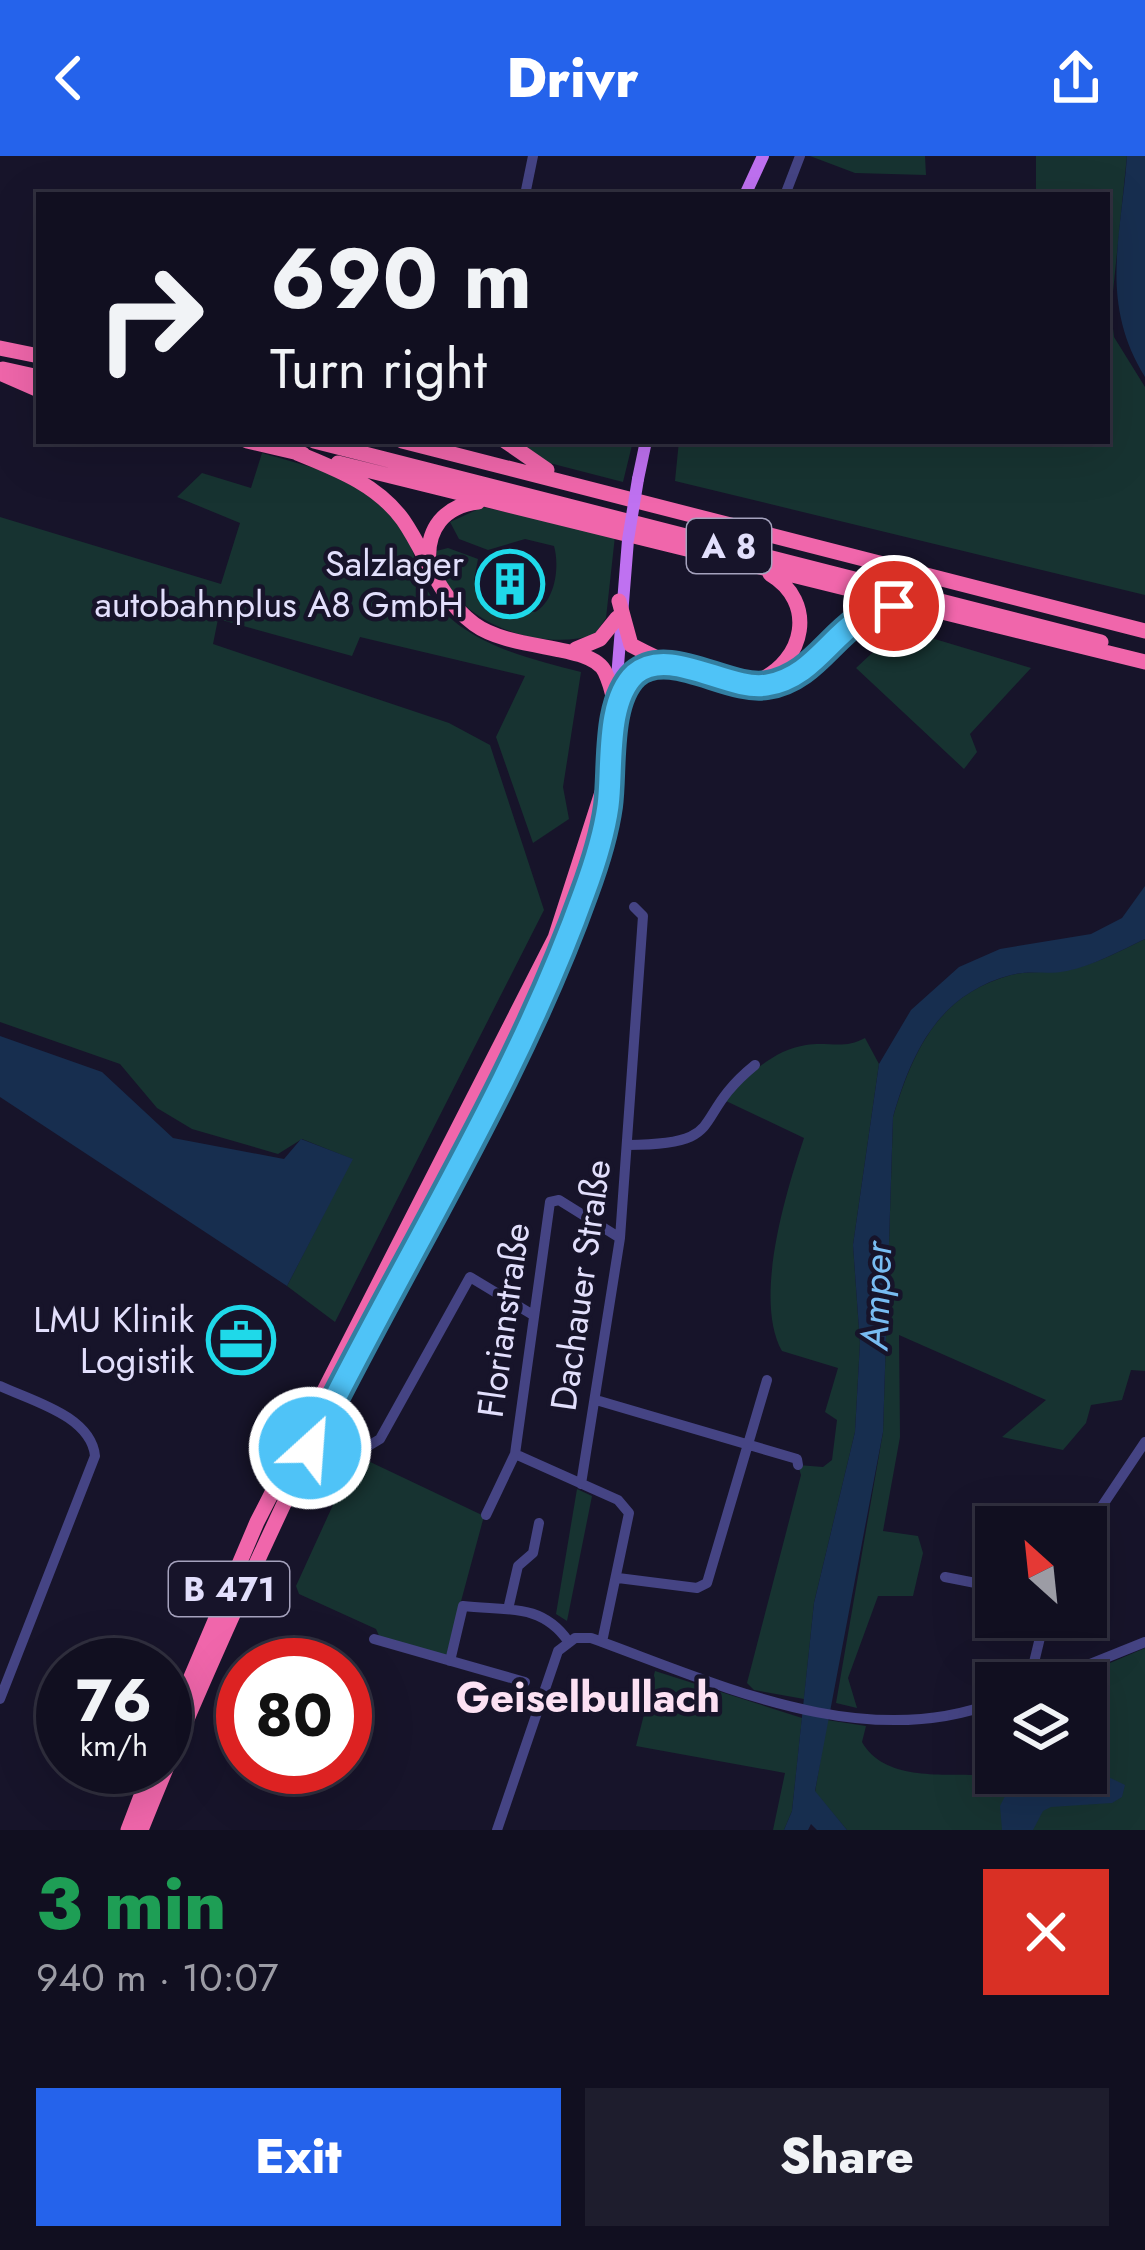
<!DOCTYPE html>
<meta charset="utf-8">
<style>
:root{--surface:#110f20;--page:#1e1d2d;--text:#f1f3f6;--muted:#9c9ca5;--line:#302f3e;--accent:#2563eb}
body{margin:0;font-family:Jost,sans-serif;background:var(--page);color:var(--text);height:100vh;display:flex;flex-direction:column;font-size:45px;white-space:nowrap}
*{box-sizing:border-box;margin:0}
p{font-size:39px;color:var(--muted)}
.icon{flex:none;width:66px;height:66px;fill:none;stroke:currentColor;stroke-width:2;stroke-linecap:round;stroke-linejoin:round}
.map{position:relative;height:1674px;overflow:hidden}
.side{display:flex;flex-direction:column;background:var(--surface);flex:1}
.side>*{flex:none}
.hud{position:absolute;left:36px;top:36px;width:1074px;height:252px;border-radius:0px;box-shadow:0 12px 48px #0002,0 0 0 3px var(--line);background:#110f20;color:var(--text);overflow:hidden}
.needle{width:78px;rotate:333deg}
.controls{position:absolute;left:975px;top:1350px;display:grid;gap:24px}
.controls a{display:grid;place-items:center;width:132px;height:132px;border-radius:0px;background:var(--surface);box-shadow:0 12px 48px #0002,0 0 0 3px var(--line);font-size:60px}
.speed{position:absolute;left:36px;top:1482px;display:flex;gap:24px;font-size:60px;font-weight:700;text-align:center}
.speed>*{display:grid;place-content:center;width:156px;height:156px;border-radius:50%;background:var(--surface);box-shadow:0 12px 48px #0002,0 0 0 3px var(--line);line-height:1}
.speed small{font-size:30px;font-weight:400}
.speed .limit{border:18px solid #d22;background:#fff;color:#111}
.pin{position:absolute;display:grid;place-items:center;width:102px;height:102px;color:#fff;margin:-51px;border:6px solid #fff;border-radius:50%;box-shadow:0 3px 12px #0007}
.me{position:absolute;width:132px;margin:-66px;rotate:26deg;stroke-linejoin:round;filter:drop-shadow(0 0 9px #0008)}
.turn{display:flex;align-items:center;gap:42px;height:252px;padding:0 36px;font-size:54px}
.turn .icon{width:156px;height:156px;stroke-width:2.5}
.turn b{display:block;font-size:84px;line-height:102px}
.round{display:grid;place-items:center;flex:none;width:126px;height:126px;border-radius:0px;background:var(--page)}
.head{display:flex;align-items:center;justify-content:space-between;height:204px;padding:0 36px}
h1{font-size:72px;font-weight:800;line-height:90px;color:#1e9e55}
.primary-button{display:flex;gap:24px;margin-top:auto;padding:24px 36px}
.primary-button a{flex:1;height:138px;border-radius:0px;background:var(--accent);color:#fff;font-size:48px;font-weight:800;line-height:138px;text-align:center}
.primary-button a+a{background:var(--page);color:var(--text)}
header{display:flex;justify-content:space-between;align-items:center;height:156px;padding:0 36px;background:var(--accent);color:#fff;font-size:54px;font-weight:800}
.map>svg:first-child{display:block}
.green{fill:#173331}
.water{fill:#172e4f}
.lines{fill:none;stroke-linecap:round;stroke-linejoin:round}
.minor{stroke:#454484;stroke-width:10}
.major{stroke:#bf71f1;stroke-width:12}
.highway{stroke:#f066ab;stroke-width:15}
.major-bridge{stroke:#bf71f1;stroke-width:12}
.route-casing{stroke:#337fa1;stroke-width:30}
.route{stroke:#4fc3f7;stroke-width:21}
.labels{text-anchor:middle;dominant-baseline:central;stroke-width:9;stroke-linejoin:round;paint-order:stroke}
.shield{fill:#17142a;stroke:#a5a2bd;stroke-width:3}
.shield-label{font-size:33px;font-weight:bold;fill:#e2dffc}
.poi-label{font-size:36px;fill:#e2dffc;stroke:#17142a;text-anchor:end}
.street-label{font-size:36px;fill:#e2dffc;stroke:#17142a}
.water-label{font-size:39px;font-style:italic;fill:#78bcf2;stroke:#17142a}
.quarter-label{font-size:42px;font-weight:bold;fill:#fce1f3;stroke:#17142a}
</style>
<header><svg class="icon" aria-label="back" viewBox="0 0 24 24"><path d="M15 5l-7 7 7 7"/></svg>Drivr<svg class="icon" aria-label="share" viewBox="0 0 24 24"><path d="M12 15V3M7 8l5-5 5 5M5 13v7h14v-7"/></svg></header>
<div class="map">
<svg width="1145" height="1674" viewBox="0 0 1145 1674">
<rect width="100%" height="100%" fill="#17142a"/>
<path class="green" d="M810,0H925L926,19L855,17Z
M1036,0H1127L1111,155L1114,181L1145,231V439L675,325L679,285H1107V39H1036Z
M511,285L593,287L588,285H633L623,326L530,302Z
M262,297C309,311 363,321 396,360C413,381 413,406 424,428C453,486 524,501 581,516L563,631L569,663L533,687L496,581L525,520L360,481L352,500L218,463L213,488L449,567L490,589L544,754L335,1166L287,1130L352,1003L302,983L278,998L192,973L157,952L120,908L0,866V361L221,428L240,367L177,341L202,317L251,332Z
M483,351L615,380L606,462L594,479C536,497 442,463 436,395L448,392L478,403L474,424L505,432L501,450L535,456C555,445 560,411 554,390L525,383L488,394L459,383L450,366Z
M918,478L1031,512L970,578L977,596L964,613L856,512L887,483Z
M1145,783V1215L1131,1214L1122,1244L1091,1249L1086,1267L1063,1294L1002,1281L1046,1244L899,1179L900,1281L883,1375L918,1380L923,1397L913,1440H878L848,1522L857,1552L836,1547L883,1276L893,961C913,894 939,838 1011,819C1029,814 1048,818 1067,814C1094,809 1120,795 1145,783Z
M865,882L879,908L853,1089L860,1187L855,1276L814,1447L804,1543L754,1534L747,1527L801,1319L798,1309L823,1311L832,1304L837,1264L825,1256L838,1212L782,1195C753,1143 786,1036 804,982L726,945C746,920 773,894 806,889C829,885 843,894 865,882Z
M345,1294L484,1360L446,1501L380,1482L376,1473L299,1438L296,1430L343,1327Z
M577,1333L592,1340L567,1465L556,1458Z
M1145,1492V1674H847L815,1636L827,1564L866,1570L862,1586C883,1624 940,1618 977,1619L996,1554V1617H1086V1527H1063Z
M655,1515L802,1562L792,1655L784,1674H773L785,1617L636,1590Z"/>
<path class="water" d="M1127,0H1145V221C1099,146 1121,83 1127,0Z
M1145,730V783C1120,795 1094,809 1067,815C1049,819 1029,814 1011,819C939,838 912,895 893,961L883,1276L815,1635L847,1674H817L811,1668L808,1674H784L792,1655L814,1447L855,1276L860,1187L853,1089L879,908L911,854L959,811L1000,793L1091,778L1122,762Z
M0,880L102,916L173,982L284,1003L301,983L353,1003L287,1130L0,941Z
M1086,1610L1125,1629L1122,1641L1112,1647L1051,1651L1043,1655L1033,1674H1002L1000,1650L1007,1636L1039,1634L1050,1617H1086Z"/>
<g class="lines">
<path class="minor" d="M525,39L533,0
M785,39L800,0
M628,989C732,988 688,963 755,909
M0,1230C32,1245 91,1260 95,1300L0,1543
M596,1244L797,1303L798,1309
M370,1289L380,1283L470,1121L533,1159
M515,1298L618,1344L629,1357L602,1486
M581,1328L620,1082L643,760L634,751
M486,1359L515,1298L550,1046L559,1044L620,1082
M1086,1374L1145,1286
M945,1421L996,1431
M618,1422L697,1432L707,1427L767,1224
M509,1449L518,1410L533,1397L539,1367
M374,1483L525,1526
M450,1505L463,1450C504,1455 541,1446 568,1485
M1029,1527L1045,1461
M1043,1527L1145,1486
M497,1674L558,1495L575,1482H591C716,1527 863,1598 996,1546"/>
<path class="major" d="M745,39L763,0
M638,323L646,285
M615,547L628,384"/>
<path class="highway" d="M0,192L39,200
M3,213L39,221
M0,217L39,234
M247,285L303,298
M314,285L1101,486
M402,285L1145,475
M505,285L547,314
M338,307L1145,506
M429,407C426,373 444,350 478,346
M619,445L631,489C684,517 766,554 817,504C845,477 857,451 900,451
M576,493L600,483L617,462
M758,525C805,505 817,446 770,418
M618,560L635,519L652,511H672
M165,1582L257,1366L555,782L604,630
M128,1674L152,1611
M141,1674C203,1519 273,1368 346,1218C416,1074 674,665 605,516C592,487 512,496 474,468C437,440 428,400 403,364C377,328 336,313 297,297"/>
<path class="major-bridge" d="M628,384L638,323"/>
</g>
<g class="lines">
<g class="route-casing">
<path id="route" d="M310,1292C400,1108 515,930 584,737C594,710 604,679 608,650C613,613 605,546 635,518C669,489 729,536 767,529C823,520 837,457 894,450"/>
</g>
<use href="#route" class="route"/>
</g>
<defs>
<g id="building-ring" transform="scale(3.45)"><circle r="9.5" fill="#17142a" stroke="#1fd9e9" stroke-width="1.5"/><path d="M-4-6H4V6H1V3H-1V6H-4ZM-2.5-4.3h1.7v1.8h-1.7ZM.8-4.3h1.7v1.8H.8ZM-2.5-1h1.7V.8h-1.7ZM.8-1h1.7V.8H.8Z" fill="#1fd9e9"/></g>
<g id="office-ring" transform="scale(3.45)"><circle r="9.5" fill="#17142a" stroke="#1fd9e9" stroke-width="1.5"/><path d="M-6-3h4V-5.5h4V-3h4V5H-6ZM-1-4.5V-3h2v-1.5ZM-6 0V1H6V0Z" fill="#1fd9e9"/></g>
</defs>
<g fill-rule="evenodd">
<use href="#building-ring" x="510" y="428"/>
<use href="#office-ring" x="241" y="1184"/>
</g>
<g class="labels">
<g class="shield">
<rect x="687" y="363" width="84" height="54" rx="9"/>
<rect x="169" y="1406" width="120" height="54" rx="9"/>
</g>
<g class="shield-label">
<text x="729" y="390">A 8</text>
<text x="229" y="1433">B 471</text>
</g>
<g class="poi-label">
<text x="464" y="407">Salzlager<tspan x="464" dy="41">autobahnplus A8 GmbH</tspan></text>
<text x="194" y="1163">LMU Klinik<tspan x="194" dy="41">Logistik</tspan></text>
</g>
<g class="street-label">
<text transform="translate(580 1129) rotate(-82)">Dachauer Straße</text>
<text transform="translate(503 1164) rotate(-82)">Florianstraße</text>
</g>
<g class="water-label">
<text transform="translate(876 1140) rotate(-88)">Amper</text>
</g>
<g class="quarter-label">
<text x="588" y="1541">Geiselbullach</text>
</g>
</g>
</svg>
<div class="controls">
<a><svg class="needle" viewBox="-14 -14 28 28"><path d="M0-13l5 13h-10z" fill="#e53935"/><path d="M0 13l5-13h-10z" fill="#9c9ca5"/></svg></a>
<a><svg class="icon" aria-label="layers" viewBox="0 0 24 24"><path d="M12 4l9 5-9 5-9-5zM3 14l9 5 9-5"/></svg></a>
</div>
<div class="speed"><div>76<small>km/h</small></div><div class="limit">80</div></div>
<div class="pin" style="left:894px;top:450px;background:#d93025"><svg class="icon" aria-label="arrive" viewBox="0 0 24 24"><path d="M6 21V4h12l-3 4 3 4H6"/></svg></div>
<svg class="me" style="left:310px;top:1292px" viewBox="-20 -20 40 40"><circle r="17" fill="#4fc3f7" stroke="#fff" stroke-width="3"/><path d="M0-11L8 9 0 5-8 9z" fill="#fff"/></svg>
<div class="hud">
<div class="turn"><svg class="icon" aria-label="right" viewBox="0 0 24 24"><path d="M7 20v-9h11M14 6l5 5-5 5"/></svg><div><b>690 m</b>Turn right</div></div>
</div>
</div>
<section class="side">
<div class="head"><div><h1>3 min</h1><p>940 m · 10:07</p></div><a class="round" style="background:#d93025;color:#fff"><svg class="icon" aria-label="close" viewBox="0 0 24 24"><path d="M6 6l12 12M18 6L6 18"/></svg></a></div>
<div class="primary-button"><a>Exit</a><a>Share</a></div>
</section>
